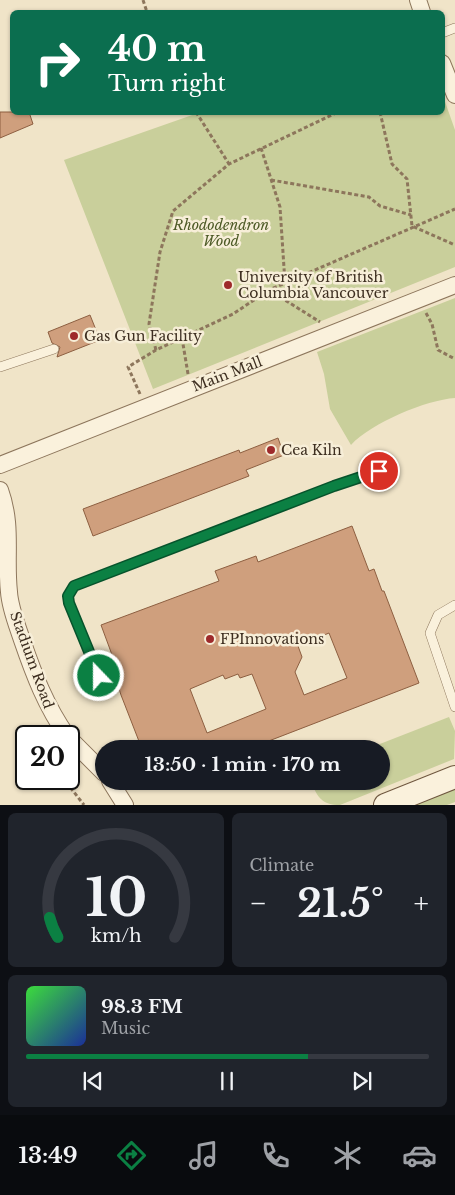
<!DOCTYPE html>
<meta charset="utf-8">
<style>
:root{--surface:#171b24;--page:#20242c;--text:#f1f3f6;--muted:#9ea1a6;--line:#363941;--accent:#0b8043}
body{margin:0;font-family:"Libre Baskerville",serif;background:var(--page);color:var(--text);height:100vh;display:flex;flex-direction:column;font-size:19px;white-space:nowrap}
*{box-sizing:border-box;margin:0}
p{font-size:16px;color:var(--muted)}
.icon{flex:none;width:28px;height:28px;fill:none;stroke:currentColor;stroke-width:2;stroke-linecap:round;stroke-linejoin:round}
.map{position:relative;height:805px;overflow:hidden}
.panel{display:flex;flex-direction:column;gap:8px;padding:8px;background:#0d0f14;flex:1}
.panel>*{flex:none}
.hud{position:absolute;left:10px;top:10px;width:435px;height:105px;border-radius:8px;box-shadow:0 1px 4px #0004;background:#0b6e4f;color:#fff;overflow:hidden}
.speed{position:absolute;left:15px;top:725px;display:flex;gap:10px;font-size:25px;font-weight:700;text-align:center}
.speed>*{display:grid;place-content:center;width:65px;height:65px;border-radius:50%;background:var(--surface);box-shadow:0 1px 4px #0004;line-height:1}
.speed .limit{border:2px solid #111;border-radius:8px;background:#fff;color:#111}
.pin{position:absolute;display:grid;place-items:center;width:42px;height:42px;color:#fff;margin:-21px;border:2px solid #fff;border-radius:50%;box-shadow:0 1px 5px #0007}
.me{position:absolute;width:55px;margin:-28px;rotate:338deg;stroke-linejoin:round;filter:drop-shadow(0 0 4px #0008)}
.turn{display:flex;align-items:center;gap:18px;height:105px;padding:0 15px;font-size:22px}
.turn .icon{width:65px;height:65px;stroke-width:2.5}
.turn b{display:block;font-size:35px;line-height:42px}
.big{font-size:38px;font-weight:700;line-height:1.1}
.panel .tile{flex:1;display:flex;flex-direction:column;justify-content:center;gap:8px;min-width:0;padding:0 18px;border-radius:8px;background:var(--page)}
.panel .dial{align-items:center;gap:0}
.dial svg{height:130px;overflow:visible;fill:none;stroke:var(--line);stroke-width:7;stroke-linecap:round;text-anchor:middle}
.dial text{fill:var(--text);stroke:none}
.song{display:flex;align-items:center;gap:15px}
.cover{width:60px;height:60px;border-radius:8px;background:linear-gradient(135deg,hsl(120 70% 55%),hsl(230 70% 35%))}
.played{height:5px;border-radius:2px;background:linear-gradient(90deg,var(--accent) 70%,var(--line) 70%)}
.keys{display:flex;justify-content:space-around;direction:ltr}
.heat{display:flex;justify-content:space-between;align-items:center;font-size:28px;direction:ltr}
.panel .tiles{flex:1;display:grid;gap:8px;grid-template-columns:1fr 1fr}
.tile:last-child{grid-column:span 2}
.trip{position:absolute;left:95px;top:740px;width:295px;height:50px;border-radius:25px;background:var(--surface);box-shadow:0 1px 4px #0004;font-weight:700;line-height:50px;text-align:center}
.tab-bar{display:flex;height:80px;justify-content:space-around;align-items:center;background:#090b0e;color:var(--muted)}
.tab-bar .icon{width:35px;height:35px}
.tab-bar .on{color:var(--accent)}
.tab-bar b{font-size:22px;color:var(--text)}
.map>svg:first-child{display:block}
.green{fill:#c9cf9b}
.building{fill:#cf9f7d;stroke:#8d5f41;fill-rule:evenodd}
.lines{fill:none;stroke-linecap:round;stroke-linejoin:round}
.lane-casing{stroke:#8d765c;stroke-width:10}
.street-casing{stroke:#8d765c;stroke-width:18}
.secondary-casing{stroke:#6f573f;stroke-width:24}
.path{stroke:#8d765c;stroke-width:3;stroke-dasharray:4 2.5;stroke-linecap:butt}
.lane{stroke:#faf1dc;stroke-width:9}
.street{stroke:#faf1dc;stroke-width:16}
.secondary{stroke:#faf1dc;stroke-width:22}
.route-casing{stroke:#07532c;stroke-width:12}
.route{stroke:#0b8043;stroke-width:9}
.poi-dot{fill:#9e2a2b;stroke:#f7eed8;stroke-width:2}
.labels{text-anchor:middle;stroke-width:5;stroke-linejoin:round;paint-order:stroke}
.park-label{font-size:14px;font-style:italic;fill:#4d5a26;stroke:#f7eed8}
.poi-label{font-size:14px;fill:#3d2e20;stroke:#f7eed8;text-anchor:start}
.street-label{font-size:14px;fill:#3d2e20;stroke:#f7eed8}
</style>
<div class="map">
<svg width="455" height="805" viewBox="0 0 455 805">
<rect width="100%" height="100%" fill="#f0e4c8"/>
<g class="green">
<path d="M443,96L455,130V267L153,389L64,160L198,113L442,112Z"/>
<path d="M455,298V398C426,400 371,423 351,445L330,409L324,374L317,352Z"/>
<path d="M449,717L455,731L454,759L340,805C322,805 317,797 311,781H381V749H367Z"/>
<path d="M455,787V802L447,805H409Z"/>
</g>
<g class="building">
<path d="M0,112H29L33,124L0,138Z"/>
<path d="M90,315L100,340L57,357L60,347L52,343L48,332Z"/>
<path d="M278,438L284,455L246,470L249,476L93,536L83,509L239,450L240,453Z"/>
<path d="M352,526L369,571L374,569L382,591H384L419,683L248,749H142L121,695L114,673L118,671L101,625L219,581L215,571L256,556L258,562ZM329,633L347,678L304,695L295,672L302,657L298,646ZM238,674L240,678L252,674L266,709L207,733L190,689L223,675L225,679Z"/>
</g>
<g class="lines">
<defs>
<g id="lane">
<path d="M442,33L455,28"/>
<path d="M0,367L54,349"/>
<path d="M455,605L438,615L430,633L455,707"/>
<path d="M99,676L69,603L68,596L74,586L334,486L379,471"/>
</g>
<g id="street">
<path d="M418,0L422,12"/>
<path d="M442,63L455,95"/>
<path d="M0,465L455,285"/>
<path d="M0,490C13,526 5,556 9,592C10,608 17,625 22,640C34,675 46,706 67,736"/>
<path d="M69,738L104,773"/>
<path d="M110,781L125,805"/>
</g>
<path id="secondary" d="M385,805L455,777"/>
</defs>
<use href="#lane" class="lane-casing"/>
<use href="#street" class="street-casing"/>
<use href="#secondary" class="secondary-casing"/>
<g class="path">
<path d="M143,0L147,12"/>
<path d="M196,112L229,164"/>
<path d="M380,112L392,164L407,179L412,226L455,245"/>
<path d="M261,148L280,207L285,283"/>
<path d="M271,180L369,197L380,206L411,215"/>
<path d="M269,290L320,322"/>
<path d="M426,313L432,324L438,350L455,359"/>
<path d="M182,338L188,374"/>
<path d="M156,350L149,324L160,252L173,211L229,164L338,112"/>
<path d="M140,394L128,367L156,350L233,314L269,290L455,209"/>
<path d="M53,779L70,787L84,805"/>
</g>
<use href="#lane" class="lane"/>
<use href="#street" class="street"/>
<use href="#secondary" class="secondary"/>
</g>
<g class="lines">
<defs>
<path id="route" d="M99,676L69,603L68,596L74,586L334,486L379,471"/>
</defs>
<use href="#route" class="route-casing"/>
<use href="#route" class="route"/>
</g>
<g class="poi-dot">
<circle cx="228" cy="285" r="5"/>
<circle cx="74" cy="336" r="5"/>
<circle cx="271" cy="450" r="5"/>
<circle cx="210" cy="639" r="5"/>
</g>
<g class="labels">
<g class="park-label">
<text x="221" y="230">Rhododendron<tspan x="221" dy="16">Wood</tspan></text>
</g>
<g class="poi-label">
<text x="238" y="282">University of British<tspan x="238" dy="16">Columbia Vancouver</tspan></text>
<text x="84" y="341">Gas Gun Facility</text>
<text x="281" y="455">Cea Kiln</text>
<text x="220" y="644">FPInnovations</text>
</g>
<g class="street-label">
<text transform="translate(227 374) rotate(-21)" y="5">Main Mall</text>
<text transform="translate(32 660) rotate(70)" y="5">Stadium Road</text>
</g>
</g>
</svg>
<div class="speed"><div class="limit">20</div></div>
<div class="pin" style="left:379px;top:471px;background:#d93025"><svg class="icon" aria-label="arrive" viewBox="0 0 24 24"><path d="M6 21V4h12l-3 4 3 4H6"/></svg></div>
<svg class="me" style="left:99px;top:676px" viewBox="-20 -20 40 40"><circle r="17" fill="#0b8043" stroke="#fff" stroke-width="3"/><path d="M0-11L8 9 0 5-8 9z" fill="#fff"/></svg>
<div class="trip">13:50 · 1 min · 170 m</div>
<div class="hud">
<div class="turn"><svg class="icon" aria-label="right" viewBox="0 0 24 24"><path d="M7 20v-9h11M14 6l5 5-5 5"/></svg><div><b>40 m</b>Turn right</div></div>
</div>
</div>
<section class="panel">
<div class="tiles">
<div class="tile dial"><svg viewBox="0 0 100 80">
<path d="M14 69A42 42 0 1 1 86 69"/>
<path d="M14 69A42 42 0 0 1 9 57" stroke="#0b8043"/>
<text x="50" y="56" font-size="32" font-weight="700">10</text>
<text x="50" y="72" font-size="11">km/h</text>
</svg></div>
<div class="tile"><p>Climate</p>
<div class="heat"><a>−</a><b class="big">21.5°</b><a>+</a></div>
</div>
<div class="tile">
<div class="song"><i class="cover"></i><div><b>98.3 FM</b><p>Music</p></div></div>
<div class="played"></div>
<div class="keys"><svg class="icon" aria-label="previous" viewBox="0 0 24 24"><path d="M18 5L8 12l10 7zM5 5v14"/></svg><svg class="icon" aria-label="pause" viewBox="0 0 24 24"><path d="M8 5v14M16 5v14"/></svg><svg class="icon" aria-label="next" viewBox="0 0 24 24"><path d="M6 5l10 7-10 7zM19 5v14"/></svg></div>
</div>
</div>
</section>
<nav class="tab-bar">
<b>13:49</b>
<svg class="icon on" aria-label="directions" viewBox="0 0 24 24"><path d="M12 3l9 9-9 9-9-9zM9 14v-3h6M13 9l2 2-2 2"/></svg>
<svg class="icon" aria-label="music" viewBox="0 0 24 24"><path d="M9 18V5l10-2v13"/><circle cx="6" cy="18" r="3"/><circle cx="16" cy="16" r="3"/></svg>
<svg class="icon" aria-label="phone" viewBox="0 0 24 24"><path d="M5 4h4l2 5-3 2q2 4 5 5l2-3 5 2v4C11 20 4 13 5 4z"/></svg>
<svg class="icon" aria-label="climate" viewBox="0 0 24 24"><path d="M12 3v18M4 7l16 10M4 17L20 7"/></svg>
<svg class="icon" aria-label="car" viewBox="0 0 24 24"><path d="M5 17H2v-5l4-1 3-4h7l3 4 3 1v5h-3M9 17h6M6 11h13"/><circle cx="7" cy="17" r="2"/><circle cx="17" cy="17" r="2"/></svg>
</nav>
